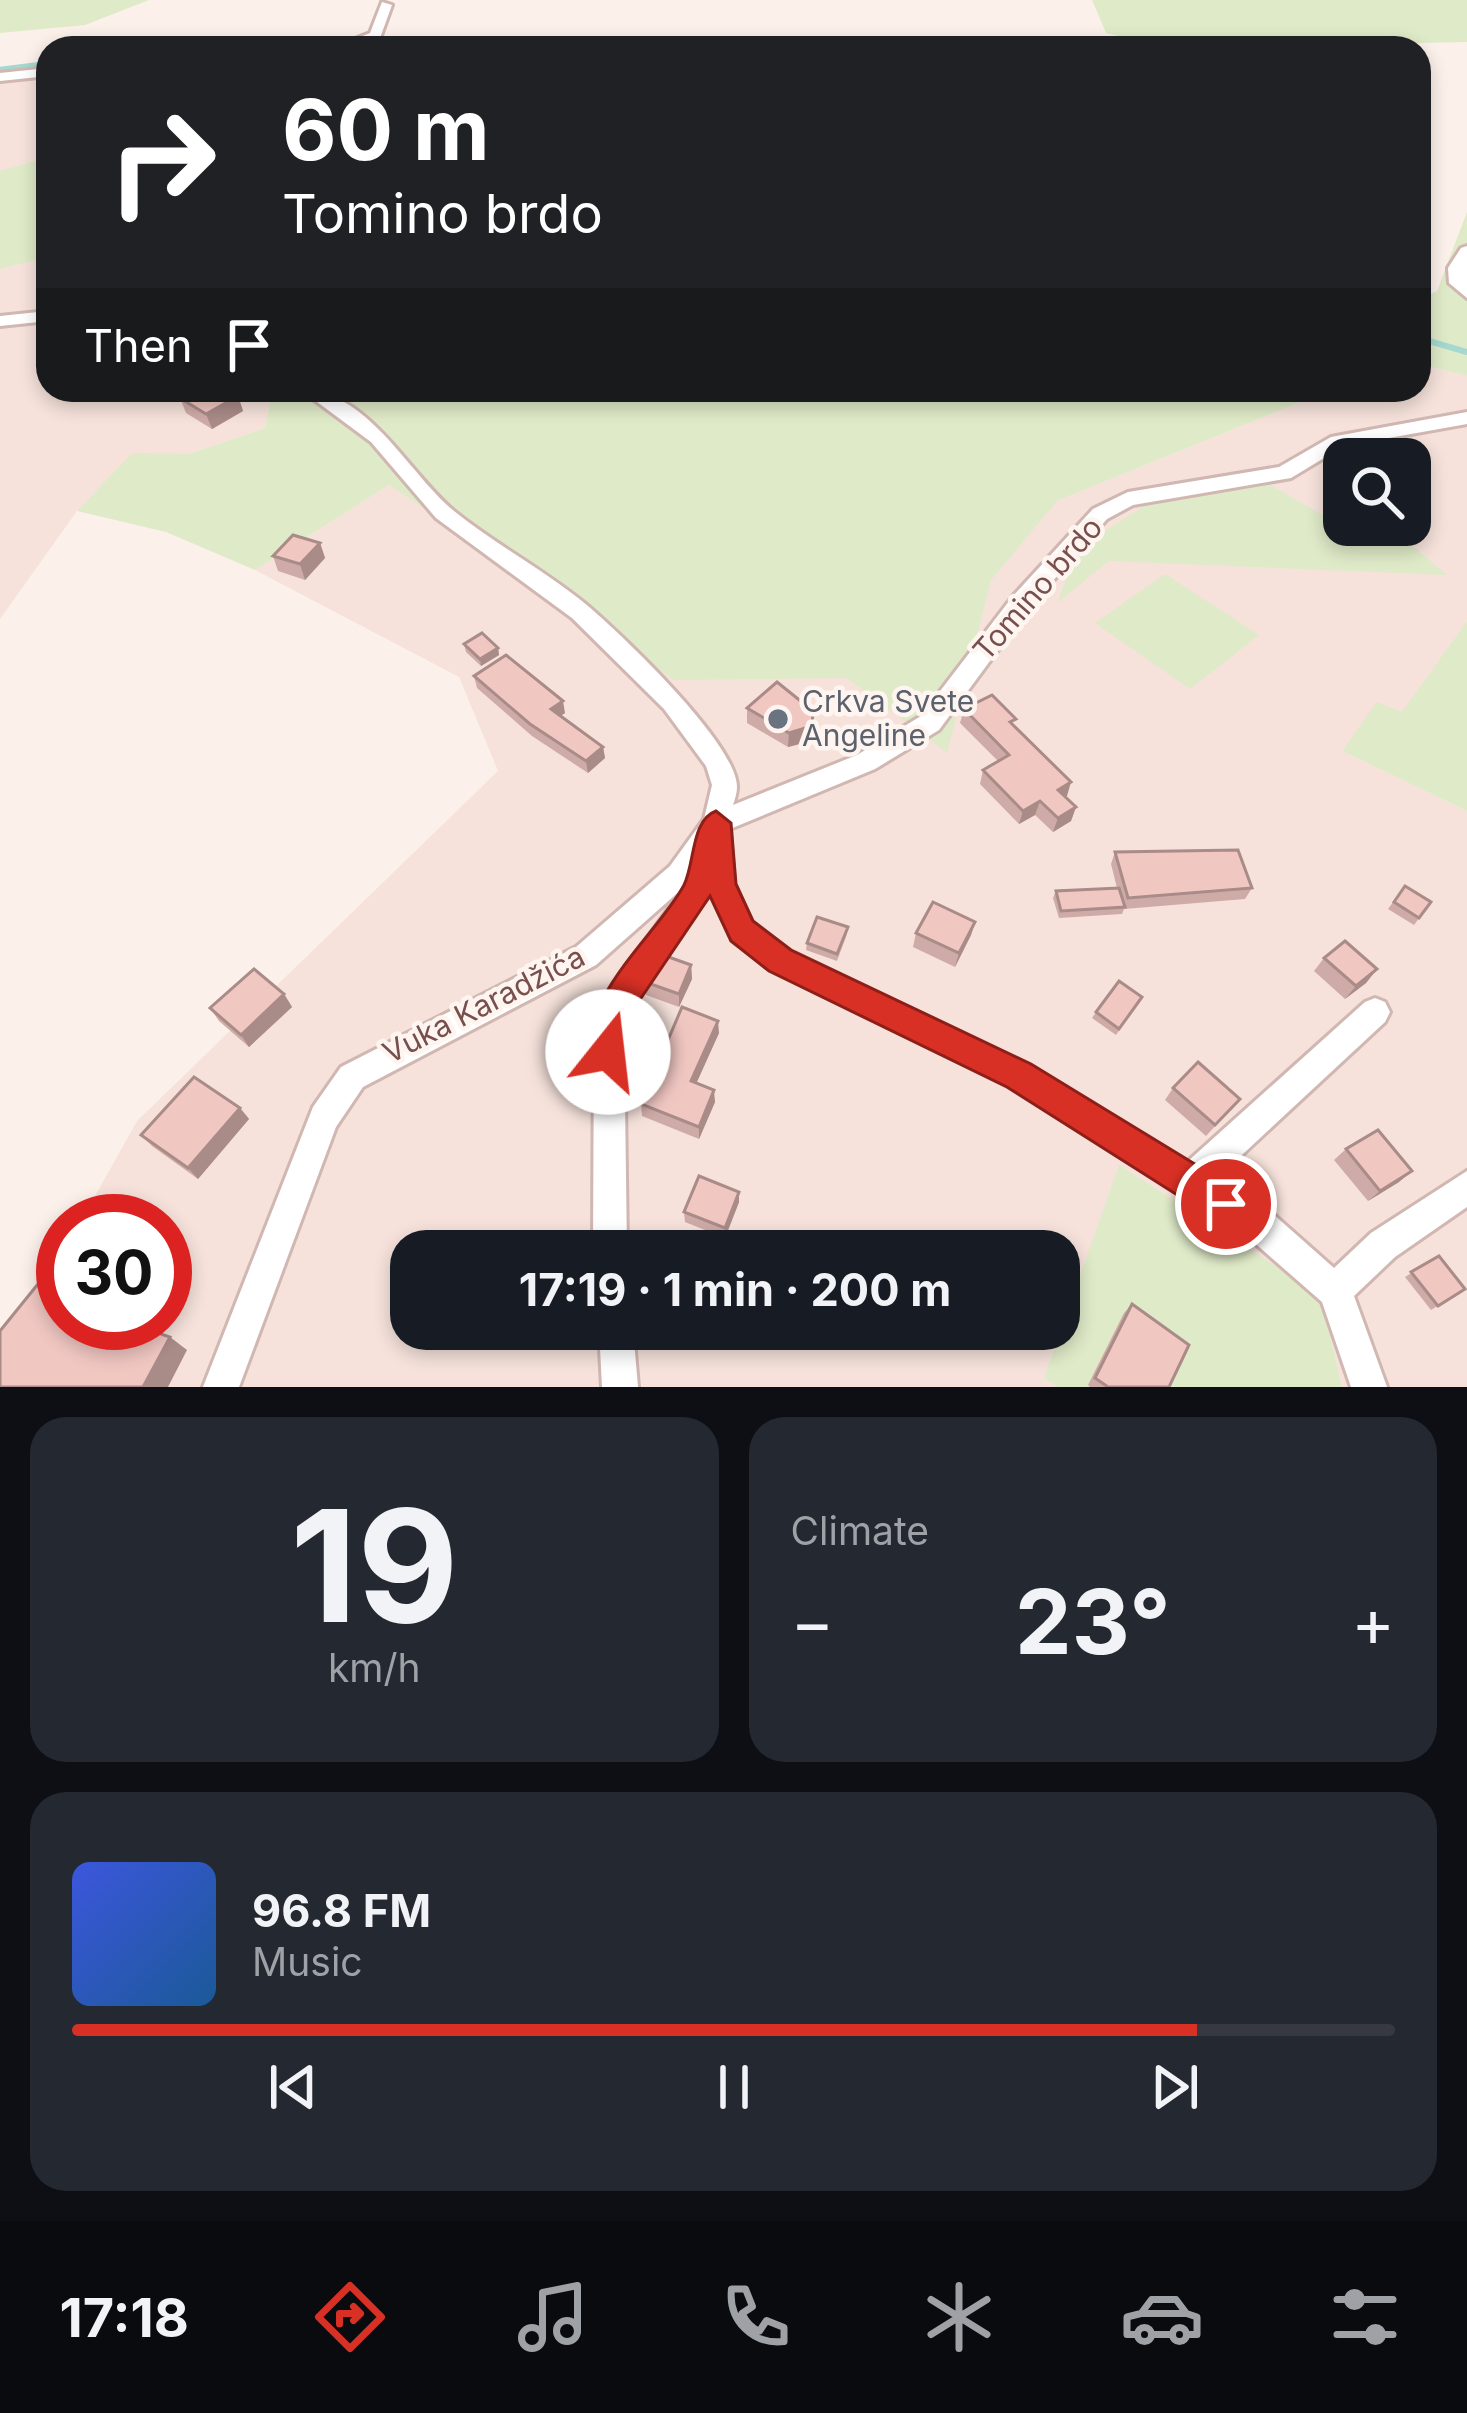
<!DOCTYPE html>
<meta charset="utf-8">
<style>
:root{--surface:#171b24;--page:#242831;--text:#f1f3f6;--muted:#9ea1a6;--line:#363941;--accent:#d93025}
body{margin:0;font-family:Inter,sans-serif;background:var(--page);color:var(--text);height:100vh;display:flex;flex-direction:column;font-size:45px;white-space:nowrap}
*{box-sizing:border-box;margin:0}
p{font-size:39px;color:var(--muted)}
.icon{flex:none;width:66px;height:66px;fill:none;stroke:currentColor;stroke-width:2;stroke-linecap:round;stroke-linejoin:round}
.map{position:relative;height:1387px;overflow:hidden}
.panel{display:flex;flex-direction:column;gap:30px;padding:30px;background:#0d0f14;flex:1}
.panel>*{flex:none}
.banner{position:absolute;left:36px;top:36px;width:1395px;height:366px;border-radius:36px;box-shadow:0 6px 18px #0003;background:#202124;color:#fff;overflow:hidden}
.buttons{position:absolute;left:1323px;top:438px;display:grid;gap:24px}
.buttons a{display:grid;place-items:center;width:108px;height:108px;border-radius:24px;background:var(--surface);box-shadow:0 6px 18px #0003;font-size:60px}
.speed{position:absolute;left:36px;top:1194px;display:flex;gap:24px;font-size:60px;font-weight:700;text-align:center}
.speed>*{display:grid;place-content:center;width:156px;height:156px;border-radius:50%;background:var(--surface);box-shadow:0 6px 18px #0003;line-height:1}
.speed .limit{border:18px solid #d22;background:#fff;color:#111}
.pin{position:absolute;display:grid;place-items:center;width:102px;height:102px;color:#fff;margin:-51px;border:6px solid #fff;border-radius:50%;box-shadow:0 3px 12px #0007}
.me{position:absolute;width:132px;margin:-66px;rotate:16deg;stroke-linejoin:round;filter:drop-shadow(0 0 9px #0008)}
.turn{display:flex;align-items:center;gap:42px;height:252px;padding:0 48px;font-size:54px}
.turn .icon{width:156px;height:156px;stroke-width:2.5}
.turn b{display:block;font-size:84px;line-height:102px}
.then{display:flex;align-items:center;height:114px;padding:0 48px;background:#0003;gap:24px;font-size:45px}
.big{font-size:90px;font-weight:700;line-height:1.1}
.panel .card{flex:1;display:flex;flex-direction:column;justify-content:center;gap:18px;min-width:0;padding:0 42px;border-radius:36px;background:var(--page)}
.panel .dial{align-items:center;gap:0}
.dial b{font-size:156px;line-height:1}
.song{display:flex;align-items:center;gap:36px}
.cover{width:144px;height:144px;border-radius:18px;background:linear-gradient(135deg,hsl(230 70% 55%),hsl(210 70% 35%))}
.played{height:12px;border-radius:6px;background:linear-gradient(90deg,var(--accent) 85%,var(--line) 85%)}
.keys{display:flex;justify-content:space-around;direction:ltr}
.heat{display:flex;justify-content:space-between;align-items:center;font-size:66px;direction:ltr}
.panel .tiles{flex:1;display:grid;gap:30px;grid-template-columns:1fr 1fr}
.card:last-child{grid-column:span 2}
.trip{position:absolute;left:390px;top:1230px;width:690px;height:120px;border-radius:36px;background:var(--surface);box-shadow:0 6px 18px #0003;font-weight:700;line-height:120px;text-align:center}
.tabs{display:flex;height:192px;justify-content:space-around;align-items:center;background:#090b0e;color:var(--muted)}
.tabs .icon{width:84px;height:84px}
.tabs .current{color:var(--accent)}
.tabs b{font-size:54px;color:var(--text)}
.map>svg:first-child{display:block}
.residential{fill:#f6e2db;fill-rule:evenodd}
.green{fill:#dfeac8}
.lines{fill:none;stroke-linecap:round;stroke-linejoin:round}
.stream-far1{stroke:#a4d8d1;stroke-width:4.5}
.stream{stroke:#a4d8d1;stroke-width:6}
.street-casing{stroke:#d1b7b1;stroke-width:6}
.street{fill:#fff;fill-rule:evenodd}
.wall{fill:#cfaba7}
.shaded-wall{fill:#a98b88}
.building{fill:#f1c7c2;stroke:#a98b88;stroke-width:3}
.route{fill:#d93025;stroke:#8d1f18;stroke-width:3}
.worship-dot{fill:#6b7280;stroke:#fff5f0;stroke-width:4.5}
.labels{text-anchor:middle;stroke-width:9;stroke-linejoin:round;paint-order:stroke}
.street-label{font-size:30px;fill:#77504d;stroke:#fff5f0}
.worship-label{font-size:30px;fill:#5b616d;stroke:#fff5f0;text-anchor:start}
</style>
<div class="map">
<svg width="1467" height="1387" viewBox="0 0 1467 1387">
<rect width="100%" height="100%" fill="#fcf0ea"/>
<g class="residential">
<path d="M48,77V390H272L265,428L189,454H132L77,511L0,619V79Z"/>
<path d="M1419,364L1467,376V621L1402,713L1342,751L1467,811V1387H1342L1321,1295L1044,1378L1057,1387H0V1364L63,1252V1323H165V1221H81L137,1121L498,771L459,677L255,570L389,485L675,680L1057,501L1330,390H1419ZM1344,459H1410V525H1344ZM411,1251H1059V1329H411Z"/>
</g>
<g class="green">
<path d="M0,0H149L85,25L0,33Z"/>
<path d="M1092,0H1467V42L1165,48L1106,33Z"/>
<path d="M48,157V257L0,269V171Z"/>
<path d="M1467,212V376L1419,364V299L1437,291Z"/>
<path d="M272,390H1330L1057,501L991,580L947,753L847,678L674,680L389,485L255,570L166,532L77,511L132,453L189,454L265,428Z"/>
<path d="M1265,482L1344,527L1389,526L1447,575L1109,561L1057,603L1079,547L1157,498Z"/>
<path d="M1165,574L1259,635L1190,689L1095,623Z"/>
<path d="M1467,621V811L1342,751L1377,702L1402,712Z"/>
<path d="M1119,1165L1321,1295L1342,1387H1057L1044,1378Z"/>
</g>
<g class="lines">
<path class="stream-far1" d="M0,69L48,63"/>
<path class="stream" d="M1419,338L1467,352"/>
<defs>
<g id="street">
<path d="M382,2L392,5L380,38L351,48H333L370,33Z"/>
<path d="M48,68V76L0,81V73Z"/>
<path d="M1467,246V298L1449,283L1448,268L1461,248Z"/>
<path d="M48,311V321L0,326V316Z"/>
<path d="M301,390C368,390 408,473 454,511C496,545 546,571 588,606C622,635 737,744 737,787C737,793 735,799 733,805L857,755L921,716L1013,596L1093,509L1128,492L1279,467L1331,437L1467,412V424L1344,446L1291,478L1133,505L1107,519L1029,608L939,730L875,769L730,829L734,884L752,922L790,951L1030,1066L1187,1162L1365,1002L1375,998L1385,1002L1390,1012L1385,1022L1216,1179L1273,1214L1334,1268L1371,1233L1467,1171V1207L1395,1257L1354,1296L1387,1387H1351L1322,1302L1249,1238L1008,1086L770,969L732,940L710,892L631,1009L624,1027L627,1251H593L594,1027L610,991L683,888L596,965L363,1087L336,1127L239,1387H203L313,1107L341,1067L576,947L670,866L704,819L712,785L706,766L664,709L572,618L436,518L371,442Z"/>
<path d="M599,1329H633L638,1387H602Z"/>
</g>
</defs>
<use href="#street" class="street-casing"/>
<use href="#street" class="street"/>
</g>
<g class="wall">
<path d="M238,396L243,411L212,429L186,413L180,398Z"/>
<path d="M320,543L325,558L305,580L278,571L273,556Z"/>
<path d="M464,644L498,648L499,655L481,666L466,652Z"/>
<path d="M474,676L565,713L560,716L603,747L605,758L588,773L532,736L477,688Z"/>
<path d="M747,708L811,741L788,747L747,723Z"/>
<path d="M964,709L1014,727L1067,796H1065L1076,807L1071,821L1053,832L1035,815L1019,824L980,784L983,770L998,761L960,723Z"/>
<path d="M1115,852L1252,888L1245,899L1124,909L1122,914L1059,918L1053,898L1056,891L1117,888L1111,864Z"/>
<path d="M1405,886L1431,902L1414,925L1388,909Z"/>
<path d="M975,922L971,935L955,967L913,947L916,933Z"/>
<path d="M847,934L837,961L806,950L807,943Z"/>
<path d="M1324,958L1377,969L1366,983L1345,999L1314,971Z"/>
<path d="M691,965L692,979L679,1007L646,995L645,982Z"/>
<path d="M284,994L292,1007L249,1047L219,1021L210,1008Z"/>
<path d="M1138,1003L1116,1035L1092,1018L1096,1012Z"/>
<path d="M719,1033L696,1083L715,1102L699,1139L642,1116L641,1104Z"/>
<path d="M1173,1088L1240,1099L1206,1136L1165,1100Z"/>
<path d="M240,1108L249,1119L198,1179L152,1146L141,1135Z"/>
<path d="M1346,1149L1399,1182L1368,1201L1334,1160Z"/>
<path d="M739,1192V1202L725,1238L685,1222L684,1212Z"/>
<path d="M1439,1256L1465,1289L1431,1310L1405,1277Z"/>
<path d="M1132,1304L1169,1387H1090L1088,1385L1124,1313Z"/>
</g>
<g class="shaded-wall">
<path d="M238,396L243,411L212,429L206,414Z"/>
<path d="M320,543L325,558L305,580L300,564Z"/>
<path d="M498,648L499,655L481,666L480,659Z"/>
<path d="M563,701L565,713L553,721L551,709Z"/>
<path d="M812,726L811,741L788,747L789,733Z"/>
<path d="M603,747L605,758L588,773L586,761Z"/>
<path d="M1071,782L1067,796L1053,803L1058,790Z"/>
<path d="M1040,801L1035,815L1019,824L1023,811Z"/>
<path d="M1076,807L1071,821L1053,832L1058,818Z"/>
<path d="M975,922L971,935L955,967L959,953Z"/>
<path d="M691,965L692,979L679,1007V994Z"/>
<path d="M1377,969L1366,983L1345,999L1356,986Z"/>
<path d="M284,994L292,1007L249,1047L241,1035Z"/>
<path d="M718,1021L719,1033L692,1093L691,1081Z"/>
<path d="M714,1090L715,1102L699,1139V1127Z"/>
<path d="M240,1108L249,1119L198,1179L188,1168Z"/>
<path d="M1412,1171L1399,1182L1368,1201L1380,1191Z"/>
<path d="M739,1192V1202L725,1238V1228Z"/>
<path d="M170,1337L187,1350L168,1387H143Z"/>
</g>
<g class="building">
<path d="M195,390H227L238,396L206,414L180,398Z"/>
<path d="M293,535L320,543L300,564L273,556Z"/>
<path d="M482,633L498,648L480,659L464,644Z"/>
<path d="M506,655L563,701L551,709L603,747L586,761L530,724L474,676Z"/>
<path d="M777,682L813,711L812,726L789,733L747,708Z"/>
<path d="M992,695L1016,719L1010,722L1071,782L1058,790L1076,807L1058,818L1040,801L1023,811L983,770L1009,755L964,709Z"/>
<path d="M1238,850L1252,888L1128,898L1115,852Z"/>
<path d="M1405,886L1431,902L1419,918L1394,902Z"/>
<path d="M1119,888L1125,907L1061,911L1056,891Z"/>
<path d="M933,902L975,922L959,953L916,933Z"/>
<path d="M817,917L848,927L837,954L807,943Z"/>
<path d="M1345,941L1377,969L1356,986L1324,958Z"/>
<path d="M663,955L691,965L679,994L645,982Z"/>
<path d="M254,969L284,994L241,1035L210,1008Z"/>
<path d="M1119,981L1142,997L1119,1029L1096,1012Z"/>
<path d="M682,1007L718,1021L691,1081L714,1090L699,1127L641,1104Z"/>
<path d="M1198,1062L1240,1099L1215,1125L1173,1088Z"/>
<path d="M194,1077L240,1108L188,1168L141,1135Z"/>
<path d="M1378,1130L1412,1171L1380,1191L1346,1149Z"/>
<path d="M699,1176L739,1192L725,1228L684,1212Z"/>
<path d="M1439,1256L1465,1289L1438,1306L1411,1272Z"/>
<path d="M42,1279L63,1292V1323H129L170,1337L143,1387H0V1331Z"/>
<path d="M1132,1304L1189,1345L1169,1387H1108L1095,1378Z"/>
</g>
<path class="route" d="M716,811L731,823L736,884L753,921L791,950L1031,1064L1239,1191L1244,1204L1239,1217L1226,1223L1212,1217L1007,1087L769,971L731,941L710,896L633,1010L620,1063L608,1068L596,1063C570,1004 659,933 684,885C695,863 691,820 716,811Z"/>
<circle class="worship-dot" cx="778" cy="719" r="12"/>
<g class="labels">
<g class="street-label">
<text transform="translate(1038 589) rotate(-49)" y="10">Tomino brdo</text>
<text transform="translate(484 1005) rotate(-27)" y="10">Vuka Karadžića</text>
</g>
<g class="worship-label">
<text x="802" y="712">Crkva Svete<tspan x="802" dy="34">Angeline</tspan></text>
</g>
</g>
</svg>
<div class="buttons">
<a><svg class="icon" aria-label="search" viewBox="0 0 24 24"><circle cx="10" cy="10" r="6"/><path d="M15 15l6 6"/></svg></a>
</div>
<div class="speed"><div class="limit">30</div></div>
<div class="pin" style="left:1226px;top:1204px;background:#d93025"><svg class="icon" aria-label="arrive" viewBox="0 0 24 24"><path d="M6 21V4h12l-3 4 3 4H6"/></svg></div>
<svg class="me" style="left:608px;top:1052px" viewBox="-20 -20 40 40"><circle r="19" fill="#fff"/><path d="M0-13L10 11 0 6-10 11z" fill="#d93025"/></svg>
<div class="trip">17:19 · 1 min · 200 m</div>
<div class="banner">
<div class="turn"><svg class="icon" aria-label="right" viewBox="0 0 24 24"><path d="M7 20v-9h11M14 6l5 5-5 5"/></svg><div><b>60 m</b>Tomino brdo</div></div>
<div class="then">Then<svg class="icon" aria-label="arrive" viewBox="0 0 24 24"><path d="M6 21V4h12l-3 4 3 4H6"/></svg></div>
</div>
</div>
<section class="panel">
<div class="tiles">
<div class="card dial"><b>19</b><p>km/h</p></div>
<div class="card"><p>Climate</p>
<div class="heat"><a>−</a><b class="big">23°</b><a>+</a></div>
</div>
<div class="card">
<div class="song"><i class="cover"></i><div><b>96.8 FM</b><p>Music</p></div></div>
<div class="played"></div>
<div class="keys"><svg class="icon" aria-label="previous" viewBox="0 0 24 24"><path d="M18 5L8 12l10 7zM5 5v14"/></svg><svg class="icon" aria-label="pause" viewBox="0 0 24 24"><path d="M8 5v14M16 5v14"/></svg><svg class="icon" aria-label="next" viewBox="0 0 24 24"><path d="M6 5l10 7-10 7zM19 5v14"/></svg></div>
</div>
</div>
</section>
<nav class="tabs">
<b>17:18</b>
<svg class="icon current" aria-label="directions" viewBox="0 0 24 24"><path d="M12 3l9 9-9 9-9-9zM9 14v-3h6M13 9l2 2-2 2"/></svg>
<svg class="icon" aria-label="music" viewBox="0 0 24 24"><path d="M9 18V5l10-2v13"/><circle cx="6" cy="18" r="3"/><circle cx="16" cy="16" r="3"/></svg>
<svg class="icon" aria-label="phone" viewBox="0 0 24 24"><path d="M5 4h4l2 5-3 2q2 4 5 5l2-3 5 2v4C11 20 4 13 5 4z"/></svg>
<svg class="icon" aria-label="climate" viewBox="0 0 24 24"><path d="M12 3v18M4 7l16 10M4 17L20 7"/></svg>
<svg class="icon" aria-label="car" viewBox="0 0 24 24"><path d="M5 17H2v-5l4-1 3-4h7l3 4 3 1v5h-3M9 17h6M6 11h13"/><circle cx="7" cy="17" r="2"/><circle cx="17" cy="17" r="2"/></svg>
<svg class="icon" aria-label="filters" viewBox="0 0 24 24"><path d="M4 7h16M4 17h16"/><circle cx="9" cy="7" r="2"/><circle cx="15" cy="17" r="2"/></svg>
</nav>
